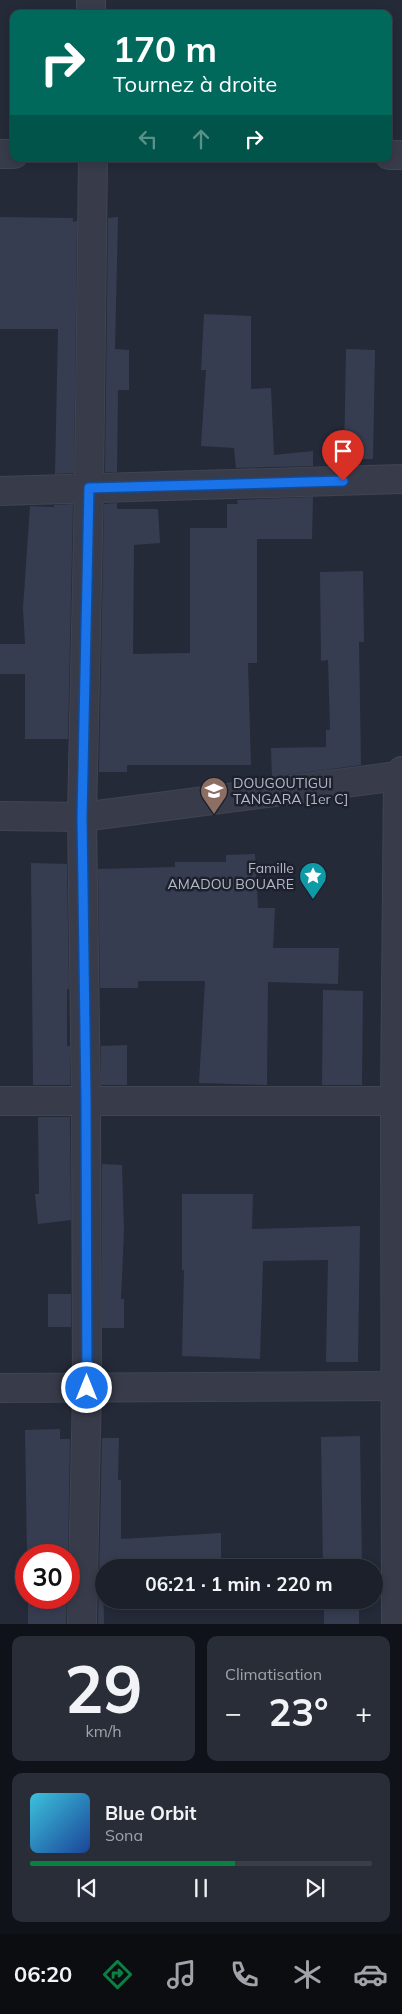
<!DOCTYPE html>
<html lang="fr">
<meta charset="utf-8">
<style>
:root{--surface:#1c202b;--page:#292d37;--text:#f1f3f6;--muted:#a0a3a9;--line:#3a3e47;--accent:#0b8043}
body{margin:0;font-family:Mulish,sans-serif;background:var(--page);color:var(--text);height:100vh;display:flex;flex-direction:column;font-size:19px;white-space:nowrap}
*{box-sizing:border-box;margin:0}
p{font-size:16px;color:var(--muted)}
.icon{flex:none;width:28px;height:28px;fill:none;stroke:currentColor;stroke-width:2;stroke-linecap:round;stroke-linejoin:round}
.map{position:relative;height:1624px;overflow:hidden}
.side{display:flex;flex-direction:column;gap:12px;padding:12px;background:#0f1218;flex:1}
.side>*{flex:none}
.banner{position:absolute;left:10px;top:10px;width:382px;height:152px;border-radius:10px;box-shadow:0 2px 8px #0003,0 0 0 1px var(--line);background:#00695c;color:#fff;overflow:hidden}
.speed{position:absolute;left:15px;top:1544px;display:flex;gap:10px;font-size:25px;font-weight:700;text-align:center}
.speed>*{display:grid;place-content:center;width:65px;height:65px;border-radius:50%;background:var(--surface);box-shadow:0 2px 8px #0003,0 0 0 1px var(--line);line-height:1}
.speed .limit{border:8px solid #d22;background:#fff;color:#111}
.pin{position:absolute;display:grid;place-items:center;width:42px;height:42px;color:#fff;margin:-51px -21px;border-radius:50% 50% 50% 0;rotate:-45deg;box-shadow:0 0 5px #0007}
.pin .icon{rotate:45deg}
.me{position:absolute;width:55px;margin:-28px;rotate:0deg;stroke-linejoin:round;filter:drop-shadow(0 0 4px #0008)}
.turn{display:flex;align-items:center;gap:18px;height:105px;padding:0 20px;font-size:22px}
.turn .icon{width:65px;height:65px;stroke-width:2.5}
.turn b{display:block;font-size:35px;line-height:42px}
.lanes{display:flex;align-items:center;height:48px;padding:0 20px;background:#0003;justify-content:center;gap:25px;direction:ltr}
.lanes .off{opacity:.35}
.big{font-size:38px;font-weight:700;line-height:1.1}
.side .tile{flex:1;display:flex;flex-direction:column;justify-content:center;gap:8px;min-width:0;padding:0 18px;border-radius:10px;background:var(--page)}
.side .dial{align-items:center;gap:0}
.dial b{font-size:65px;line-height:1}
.song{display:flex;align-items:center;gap:15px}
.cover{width:60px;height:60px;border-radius:8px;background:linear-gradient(135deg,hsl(190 70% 55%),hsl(220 70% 35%))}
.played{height:5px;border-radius:2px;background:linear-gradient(90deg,var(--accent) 60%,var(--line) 60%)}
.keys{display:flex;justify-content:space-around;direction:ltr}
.heat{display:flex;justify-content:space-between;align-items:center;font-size:28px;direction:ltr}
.side .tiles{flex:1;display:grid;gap:12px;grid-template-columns:1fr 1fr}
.tile:last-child{grid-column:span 2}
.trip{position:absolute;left:95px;top:1559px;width:288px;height:50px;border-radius:25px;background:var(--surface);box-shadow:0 2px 8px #0003,0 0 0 1px var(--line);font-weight:700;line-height:50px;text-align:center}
.dock{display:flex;height:80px;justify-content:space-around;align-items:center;background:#0b0d11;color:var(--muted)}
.dock .icon{width:35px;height:35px}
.dock .selected{color:var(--accent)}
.dock b{font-size:22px;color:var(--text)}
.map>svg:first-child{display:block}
.building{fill:#373d50}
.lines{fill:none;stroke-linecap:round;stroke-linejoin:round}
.minor-casing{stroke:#414552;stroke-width:30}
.minor{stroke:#383c4a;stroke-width:28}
.route-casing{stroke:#114b97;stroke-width:12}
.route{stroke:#1a73e8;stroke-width:9}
.labels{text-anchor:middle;stroke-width:5;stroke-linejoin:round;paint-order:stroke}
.poi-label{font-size:14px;fill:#b4b7c5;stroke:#1d212e;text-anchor:start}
</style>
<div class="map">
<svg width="402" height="1624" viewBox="0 0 402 1624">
<rect width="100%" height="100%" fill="#252a39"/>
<g class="building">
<path d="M0,217L73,218V222L77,221L74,473L55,474L58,329H0Z"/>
<path d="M118,217L115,349L129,350V390H118L117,472H105L108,218Z"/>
<path d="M204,314L251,316V389L271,388L274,455L313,451V466L236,468L234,448L201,446L206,370H201Z"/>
<path d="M346,349L375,350L373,459H344Z"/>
<path d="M313,497L312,539H257V663H248L251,765H127V772H99L104,504L117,503V509H158L160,543L134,545L133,654L190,653V528H227V504H238L237,500Z"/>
<path d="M73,504L68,739H25V674H0V644H25L23,608L30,506L54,507V505Z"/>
<path d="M363,571L364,642H359L361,765L272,777L271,748L326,747V730H330L328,660L321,661L320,572Z"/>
<path d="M255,854L258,908H275L273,948H339L338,984L268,982L267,1085L199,1083L205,981H138V988H100L98,869L175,867V862H226V855Z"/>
<path d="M31,863L67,864L69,989H67V1046H70V1085H33Z"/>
<path d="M323,990L363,991L362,1085H322Z"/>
<path d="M127,1045V1085H101V1046Z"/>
<path d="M38,1117H70L71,1220L38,1224L35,1194H39Z"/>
<path d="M102,1164L122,1165L124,1231L121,1299H124V1328H102Z"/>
<path d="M182,1194H253L252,1229L360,1226L358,1362H326L328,1260L263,1261L260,1359L182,1356L184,1270H182Z"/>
<rect x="48" y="1294" width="23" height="33"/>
<path d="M60,1429V1439H70L68,1555H27L25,1430Z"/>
<path d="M360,1436L362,1568H323L321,1437Z"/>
<path d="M102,1438H119L118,1480H121V1539L221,1533V1568H103L104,1624H98Z"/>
<path d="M28,1598H67L66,1624H28Z"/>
<rect x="324" y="1600" width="35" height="24"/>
</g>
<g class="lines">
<defs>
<g id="minor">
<path d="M91,0V14"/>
<path d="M0,154H14"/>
<path d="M389,155H402"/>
<path d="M0,491L402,479"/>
<path d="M0,816L82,817L398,776"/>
<path d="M0,1101H402"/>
<path d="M0,1388L402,1386"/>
<path d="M82,1624L87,1388L86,1101L82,817L89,488L93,159"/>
<path d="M396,1624L395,1101L398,776L402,771"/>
</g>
</defs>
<use href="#minor" class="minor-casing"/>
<use href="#minor" class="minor"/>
</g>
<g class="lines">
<defs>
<path id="route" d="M87,1388L86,1101L82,817L89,488L343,481"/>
</defs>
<use href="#route" class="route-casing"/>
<use href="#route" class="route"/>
</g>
<defs>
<symbol id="school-pin" viewBox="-11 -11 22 30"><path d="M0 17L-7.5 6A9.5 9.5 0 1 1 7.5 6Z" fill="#8d6e63" stroke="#1d212e"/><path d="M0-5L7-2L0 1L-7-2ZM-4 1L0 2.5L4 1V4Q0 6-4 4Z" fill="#fff"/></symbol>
<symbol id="sight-pin" viewBox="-11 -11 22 30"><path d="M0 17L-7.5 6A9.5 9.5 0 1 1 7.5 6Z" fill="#0f9aa8" stroke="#1d212e"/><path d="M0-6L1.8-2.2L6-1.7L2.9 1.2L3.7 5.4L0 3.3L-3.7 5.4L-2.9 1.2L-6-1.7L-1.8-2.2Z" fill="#fff"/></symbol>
</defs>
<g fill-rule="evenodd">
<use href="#school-pin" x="198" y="775" width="32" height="43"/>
<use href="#sight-pin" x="297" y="860" width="32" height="43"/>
</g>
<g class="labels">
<g class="poi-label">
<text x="233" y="788">DOUGOUTIGUI<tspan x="233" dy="16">TANGARA [1er C]</tspan></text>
<text x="294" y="873" text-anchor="end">Famille<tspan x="294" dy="16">AMADOU BOUARE</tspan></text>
</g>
</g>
</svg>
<div class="speed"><div class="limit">30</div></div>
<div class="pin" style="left:343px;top:481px;background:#d93025"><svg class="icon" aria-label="arrive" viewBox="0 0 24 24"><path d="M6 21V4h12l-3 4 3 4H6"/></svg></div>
<svg class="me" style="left:87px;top:1388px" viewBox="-20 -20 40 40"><circle r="17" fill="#1a73e8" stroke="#fff" stroke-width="3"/><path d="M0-11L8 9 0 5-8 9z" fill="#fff"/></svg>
<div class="trip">06:21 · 1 min · 220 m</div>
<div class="banner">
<div class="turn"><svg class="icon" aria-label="right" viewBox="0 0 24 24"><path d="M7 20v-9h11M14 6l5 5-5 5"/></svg><div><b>170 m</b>Tournez à droite</div></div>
<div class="lanes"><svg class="icon off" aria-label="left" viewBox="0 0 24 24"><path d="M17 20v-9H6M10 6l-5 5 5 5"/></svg><svg class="icon off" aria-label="ahead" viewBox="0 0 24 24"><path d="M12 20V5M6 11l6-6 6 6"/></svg><svg class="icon" aria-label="right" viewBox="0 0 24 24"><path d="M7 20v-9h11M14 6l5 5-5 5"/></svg></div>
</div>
</div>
<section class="side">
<div class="tiles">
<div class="tile dial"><b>29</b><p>km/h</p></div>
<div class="tile"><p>Climatisation</p>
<div class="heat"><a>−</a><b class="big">23°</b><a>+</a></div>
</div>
<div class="tile">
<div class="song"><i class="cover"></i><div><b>Blue Orbit</b><p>Sona</p></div></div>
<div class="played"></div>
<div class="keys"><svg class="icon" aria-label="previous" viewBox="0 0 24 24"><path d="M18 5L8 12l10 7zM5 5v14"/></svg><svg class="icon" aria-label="pause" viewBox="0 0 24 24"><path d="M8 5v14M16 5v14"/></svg><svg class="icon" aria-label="next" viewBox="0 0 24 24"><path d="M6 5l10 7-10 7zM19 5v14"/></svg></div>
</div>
</div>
</section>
<nav class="dock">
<b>06:20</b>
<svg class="icon selected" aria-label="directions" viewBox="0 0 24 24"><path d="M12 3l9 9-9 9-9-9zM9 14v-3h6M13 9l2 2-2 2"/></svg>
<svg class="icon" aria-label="music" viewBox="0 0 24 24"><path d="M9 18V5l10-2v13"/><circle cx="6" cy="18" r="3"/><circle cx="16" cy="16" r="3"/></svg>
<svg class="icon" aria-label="phone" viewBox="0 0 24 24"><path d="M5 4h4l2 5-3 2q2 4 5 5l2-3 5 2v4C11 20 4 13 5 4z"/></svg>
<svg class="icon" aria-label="climate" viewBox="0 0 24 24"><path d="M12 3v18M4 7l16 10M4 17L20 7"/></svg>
<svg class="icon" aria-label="car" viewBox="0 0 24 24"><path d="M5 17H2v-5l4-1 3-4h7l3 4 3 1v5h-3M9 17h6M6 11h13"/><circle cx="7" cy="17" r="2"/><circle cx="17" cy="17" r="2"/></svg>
</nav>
